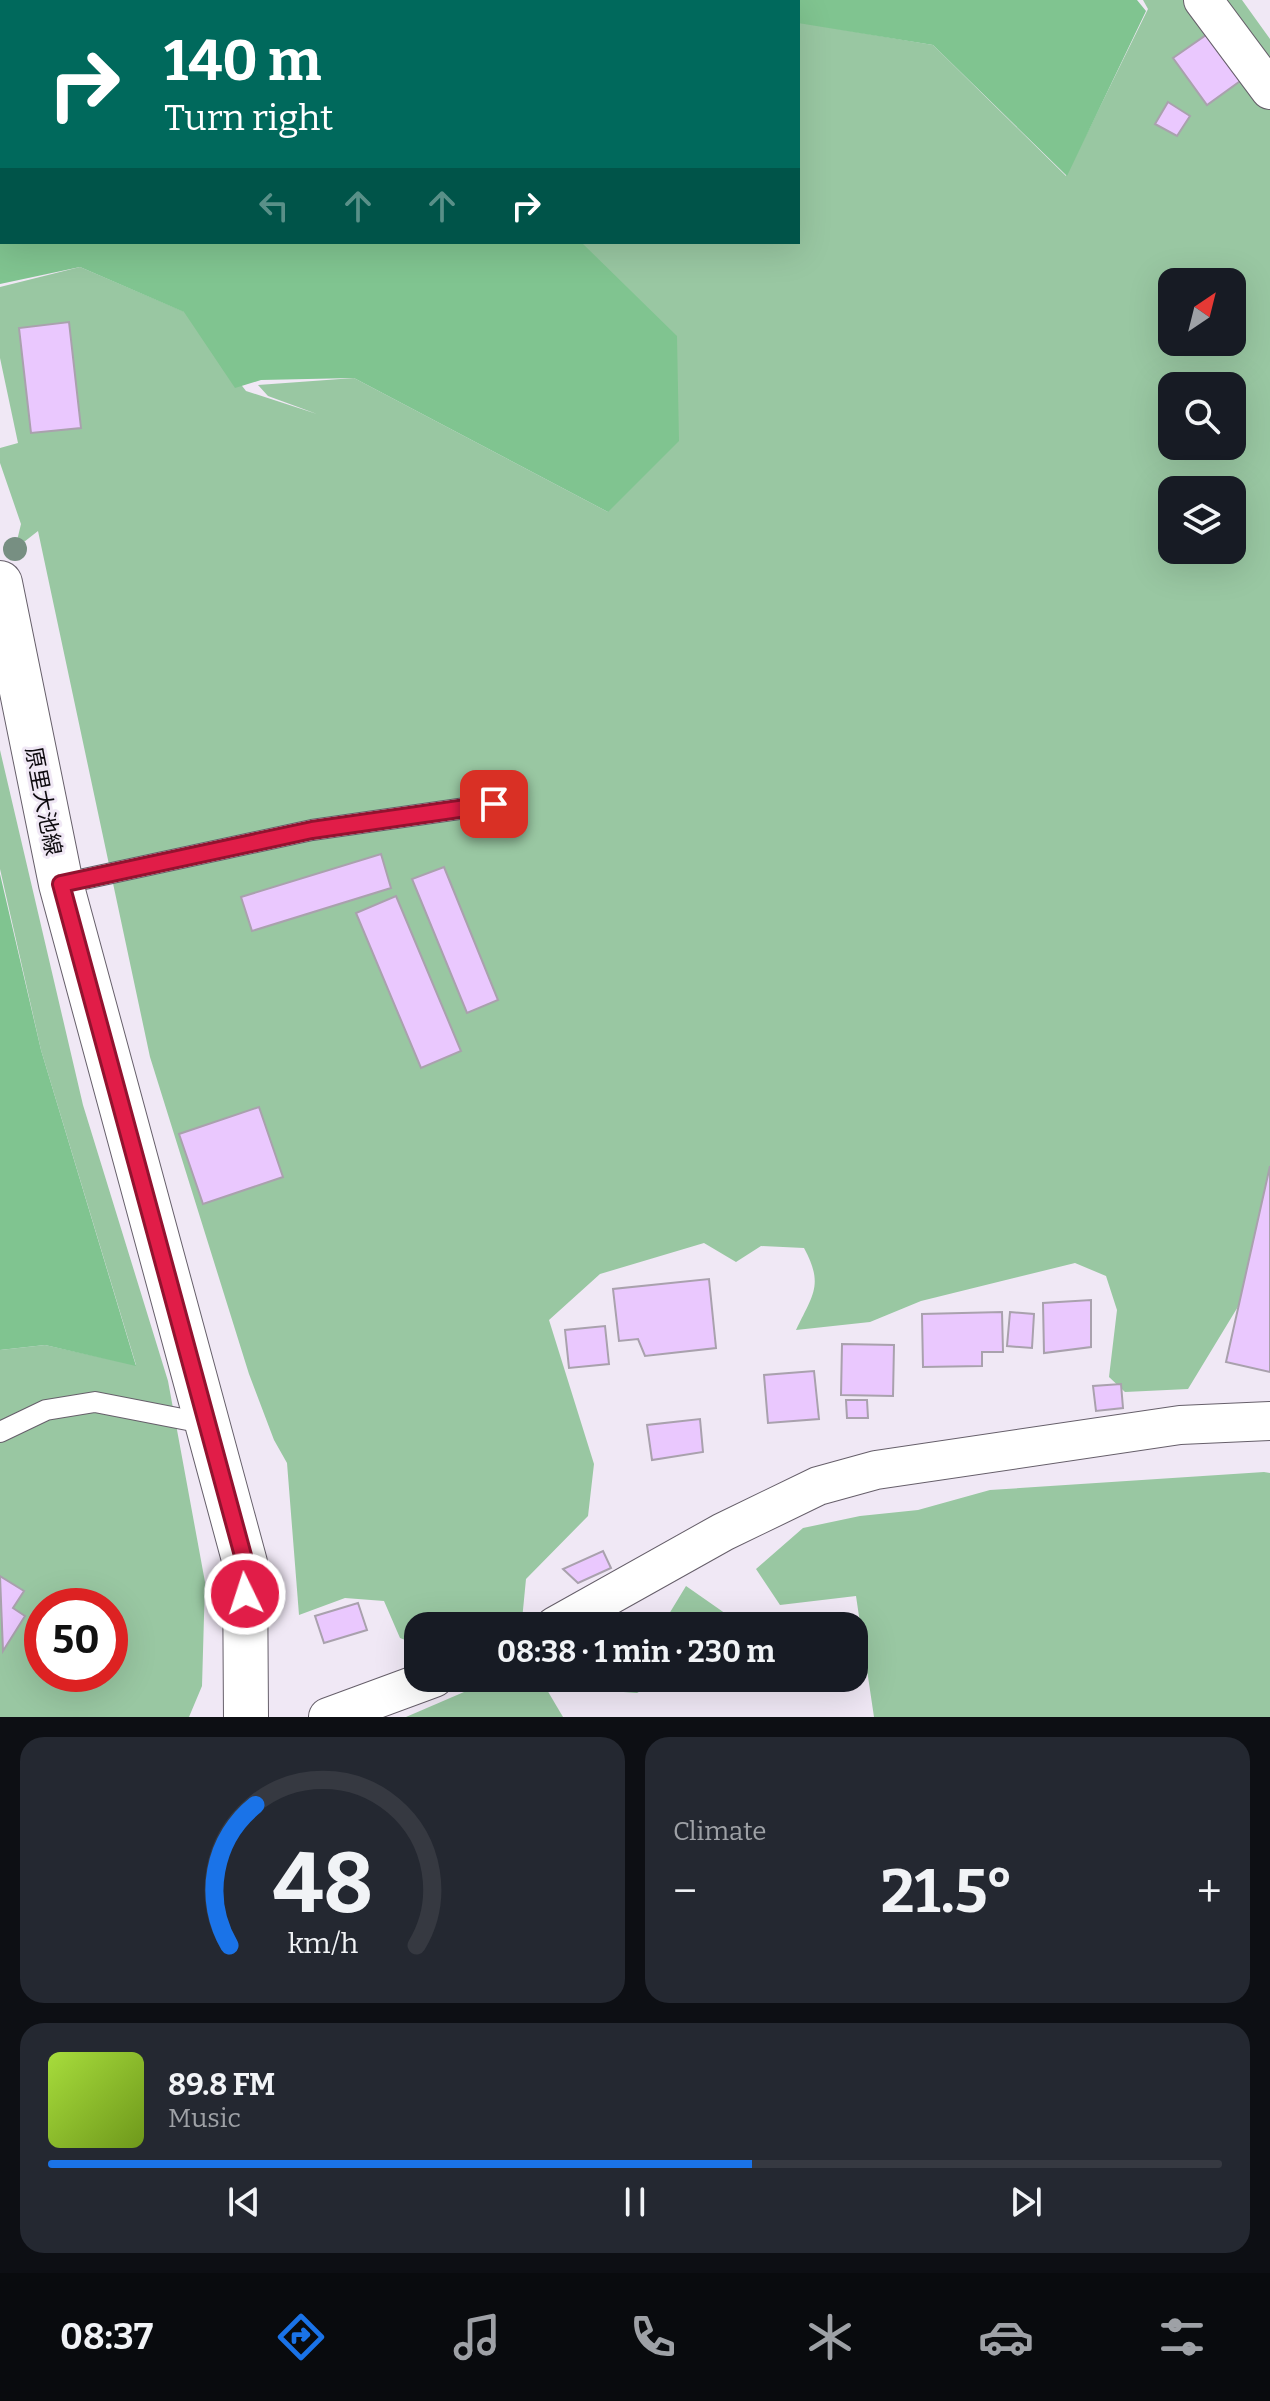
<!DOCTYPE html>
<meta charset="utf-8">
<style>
:root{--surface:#171b24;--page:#242831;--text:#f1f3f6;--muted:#9ea1a6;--line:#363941;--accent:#1a73e8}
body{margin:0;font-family:Bitter,"Noto Sans JP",serif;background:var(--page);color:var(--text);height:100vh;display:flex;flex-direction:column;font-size:30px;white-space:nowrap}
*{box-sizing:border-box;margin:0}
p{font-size:26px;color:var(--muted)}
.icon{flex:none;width:44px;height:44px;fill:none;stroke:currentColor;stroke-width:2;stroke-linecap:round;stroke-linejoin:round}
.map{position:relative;height:1717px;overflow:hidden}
.details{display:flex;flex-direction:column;gap:20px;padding:20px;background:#0d0f14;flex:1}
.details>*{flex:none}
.hud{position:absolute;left:0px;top:0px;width:800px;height:244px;box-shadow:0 8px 32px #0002;background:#00695c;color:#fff;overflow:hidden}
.needle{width:52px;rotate:35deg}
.controls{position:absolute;left:1158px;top:268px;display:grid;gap:16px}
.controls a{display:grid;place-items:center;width:88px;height:88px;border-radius:16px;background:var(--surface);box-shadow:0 8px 32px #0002;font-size:40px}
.speed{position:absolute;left:24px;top:1588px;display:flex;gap:16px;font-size:40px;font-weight:700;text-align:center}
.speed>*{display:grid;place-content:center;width:104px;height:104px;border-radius:50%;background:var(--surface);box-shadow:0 8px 32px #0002;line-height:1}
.speed .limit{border:12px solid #d22;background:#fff;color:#111}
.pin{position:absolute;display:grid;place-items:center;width:68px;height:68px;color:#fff;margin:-34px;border-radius:16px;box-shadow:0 4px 12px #0006}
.me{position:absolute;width:88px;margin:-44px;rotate:356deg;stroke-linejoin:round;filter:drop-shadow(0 0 6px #0008)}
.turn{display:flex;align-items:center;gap:28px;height:168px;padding:0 32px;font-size:36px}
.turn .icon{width:104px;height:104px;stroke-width:2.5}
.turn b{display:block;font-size:56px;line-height:68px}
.lanes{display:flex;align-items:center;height:76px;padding:0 32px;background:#0003;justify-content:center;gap:40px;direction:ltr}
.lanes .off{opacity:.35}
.big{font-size:60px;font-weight:700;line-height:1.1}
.details .card{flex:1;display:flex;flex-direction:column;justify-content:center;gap:12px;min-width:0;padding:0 28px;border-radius:24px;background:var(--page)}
.details .dial{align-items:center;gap:0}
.dial svg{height:208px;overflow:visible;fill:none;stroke:var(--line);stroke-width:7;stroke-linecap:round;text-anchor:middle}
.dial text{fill:var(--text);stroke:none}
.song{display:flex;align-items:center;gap:24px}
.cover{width:96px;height:96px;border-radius:12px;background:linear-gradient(135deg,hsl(80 70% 55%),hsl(80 70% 35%))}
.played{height:8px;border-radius:4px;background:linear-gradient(90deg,var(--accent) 60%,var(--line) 60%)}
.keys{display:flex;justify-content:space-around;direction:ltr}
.heat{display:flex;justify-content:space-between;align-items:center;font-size:44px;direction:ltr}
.details .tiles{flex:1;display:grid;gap:20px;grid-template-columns:1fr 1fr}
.card:last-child{grid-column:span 2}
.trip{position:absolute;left:404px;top:1612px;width:464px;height:80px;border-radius:24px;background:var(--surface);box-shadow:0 8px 32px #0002;font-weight:700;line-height:80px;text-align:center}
.dock{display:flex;height:128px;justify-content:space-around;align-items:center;background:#090b0e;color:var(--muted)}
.dock .icon{width:56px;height:56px}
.dock .active{color:var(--accent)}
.dock b{font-size:36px;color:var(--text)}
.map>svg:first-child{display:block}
.green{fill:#99c7a2;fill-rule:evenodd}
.water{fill:#80c490}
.building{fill:#eac8fe;stroke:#a9a1ad;stroke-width:2}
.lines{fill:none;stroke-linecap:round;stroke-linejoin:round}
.lane-casing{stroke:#665f6a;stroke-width:22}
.street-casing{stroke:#665f6a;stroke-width:40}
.secondary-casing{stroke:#665f6a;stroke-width:46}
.lane{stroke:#fff;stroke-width:20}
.street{stroke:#fff;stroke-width:38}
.secondary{stroke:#fff;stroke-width:44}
.tree{fill:#778f82}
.route-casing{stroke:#92132f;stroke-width:20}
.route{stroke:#e11d48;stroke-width:14}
.labels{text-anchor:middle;stroke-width:6;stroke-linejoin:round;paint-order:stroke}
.street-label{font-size:22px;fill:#0e0b0f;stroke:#f0e8f5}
</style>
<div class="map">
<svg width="1270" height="1717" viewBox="0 0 1270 1717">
<rect width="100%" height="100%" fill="#f0e8f5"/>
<g class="green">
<path d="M1143,0H1242L1270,39V1166L1239,1305L1188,1389L1125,1392L1109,1377L1117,1310L1106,1276L1075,1263L921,1301L870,1322L796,1330C813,1294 824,1285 804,1248L761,1246L736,1262L704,1243L600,1274L549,1320L594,1464L588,1516L526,1579L522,1620L509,1626H418V1645L400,1638L384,1601L345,1598L299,1615L287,1463L274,1440L249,1374L150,1057L38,531L15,549L21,524L0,463V448L18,443L0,358V287L80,267L185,312L246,391L317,414L268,396L258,385L354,378L608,512L579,242H798V22L933,45L1066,176L1148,9ZM1172,282H1232V342H1172ZM1172,386H1232V446H1172ZM1172,490H1232V550H1172Z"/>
<path d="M0,750L83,1105L168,1381L205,1582L202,1686L189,1717H0V1350L45,1345L136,1365L41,1050L0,869ZM42,1606H110V1674H42Z"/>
<path d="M1264,1472L1270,1473V1717H874L856,1596L780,1605L756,1569L803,1528L860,1516L918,1510L990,1490Z"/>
<path d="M686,1586L739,1623L736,1626H649L669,1614Z"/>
<path d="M534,1678H540L563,1717H406L464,1692Z"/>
<path d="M598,1678H664L637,1693L610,1691Z"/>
</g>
<g class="water">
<path d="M0,0H470L2,2V242H581L677,336L679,441L608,512L354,378L261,380L235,388L184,312L80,267L0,284Z"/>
<path d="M699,0H1137L1146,11L1067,176L933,45L798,23V2Z"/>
<path d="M0,874L41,1050L136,1366L45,1345L0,1350Z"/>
</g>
<g class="building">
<path d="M1209,33L1243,79L1207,105L1173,58Z"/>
<path d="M1168,102L1190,116L1177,136L1155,124Z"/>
<path d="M69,322L81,428L31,433L19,328Z"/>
<path d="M381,854L391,888L252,931L241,897Z"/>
<path d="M444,867L498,1000L467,1013L412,879Z"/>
<path d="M396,896L461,1051L421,1068L356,913Z"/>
<path d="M259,1107L283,1177L203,1204L179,1134Z"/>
<path d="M1270,1166V1372L1226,1362Z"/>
<path d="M709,1279L716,1348L645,1356L638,1339L619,1341L613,1289Z"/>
<path d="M1091,1300V1347L1044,1353L1043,1303Z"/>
<path d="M1002,1312L1003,1352H982V1366L923,1367L922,1314Z"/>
<path d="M1010,1312L1034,1314L1032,1348L1007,1346Z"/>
<path d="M605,1326L609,1364L569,1368L565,1330Z"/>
<path d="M842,1344L894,1345L893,1396L841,1395Z"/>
<path d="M814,1371L819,1419L768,1423L764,1375Z"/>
<path d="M1121,1384L1123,1408L1096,1411L1093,1386Z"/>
<path d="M846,1400H867L868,1418H847Z"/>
<path d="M700,1419L703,1452L652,1460L647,1425Z"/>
<path d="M603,1551L611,1568L578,1583L563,1569Z"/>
<path d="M0,1576L24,1591L13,1608L25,1616L3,1651Z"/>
<path d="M358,1603L367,1630L324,1643L315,1616Z"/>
</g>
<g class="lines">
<defs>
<g id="lane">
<path d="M61,884L312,830L494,804"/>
<path d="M0,1432L46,1410L95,1402L208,1424"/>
</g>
<g id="street">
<path d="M1203,0L1270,90"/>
<path d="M555,1626L723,1532L818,1486L876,1470L1180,1425L1270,1421"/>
<path d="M328,1717L434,1678"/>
</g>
<path id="secondary" d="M0,583L61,884L245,1563L246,1717"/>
</defs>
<use href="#lane" class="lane-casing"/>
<use href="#street" class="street-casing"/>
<use href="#secondary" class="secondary-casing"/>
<use href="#lane" class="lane"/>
<use href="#street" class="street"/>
<use href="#secondary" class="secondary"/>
</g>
<circle class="tree" cx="15" cy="549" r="12"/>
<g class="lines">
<defs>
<path id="route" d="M245,1594V1563L61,884L312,830L494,804"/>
</defs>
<use href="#route" class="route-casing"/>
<use href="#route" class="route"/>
</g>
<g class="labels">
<g class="street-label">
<text transform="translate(44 801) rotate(79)" y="8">原里大池線</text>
</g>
</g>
</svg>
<div class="controls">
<a><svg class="needle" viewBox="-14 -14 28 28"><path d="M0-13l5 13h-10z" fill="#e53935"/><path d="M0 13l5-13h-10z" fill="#9ea1a6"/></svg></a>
<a><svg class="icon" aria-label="search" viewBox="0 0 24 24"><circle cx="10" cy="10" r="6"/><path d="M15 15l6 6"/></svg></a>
<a><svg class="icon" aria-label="layers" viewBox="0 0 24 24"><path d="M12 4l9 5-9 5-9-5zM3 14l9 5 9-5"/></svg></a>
</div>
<div class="speed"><div class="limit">50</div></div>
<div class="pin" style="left:494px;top:804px;background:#d93025"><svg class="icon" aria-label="arrive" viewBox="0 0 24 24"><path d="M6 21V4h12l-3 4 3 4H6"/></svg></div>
<svg class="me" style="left:245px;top:1594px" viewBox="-20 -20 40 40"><circle r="17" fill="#e11d48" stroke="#fff" stroke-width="3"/><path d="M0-11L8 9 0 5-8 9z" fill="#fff"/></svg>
<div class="trip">08:38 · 1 min · 230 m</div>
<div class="hud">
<div class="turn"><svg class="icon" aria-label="right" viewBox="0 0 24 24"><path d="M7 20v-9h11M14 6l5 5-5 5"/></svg><div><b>140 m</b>Turn right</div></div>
<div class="lanes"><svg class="icon off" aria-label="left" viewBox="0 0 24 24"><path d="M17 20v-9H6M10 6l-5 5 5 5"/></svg><svg class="icon off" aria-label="ahead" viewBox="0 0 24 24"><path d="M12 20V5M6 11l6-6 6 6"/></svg><svg class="icon off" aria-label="ahead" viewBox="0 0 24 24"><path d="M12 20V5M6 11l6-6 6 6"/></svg><svg class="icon" aria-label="right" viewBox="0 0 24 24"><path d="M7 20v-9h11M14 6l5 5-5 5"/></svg></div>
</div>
</div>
<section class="details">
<div class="tiles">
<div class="card dial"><svg viewBox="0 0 100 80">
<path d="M14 69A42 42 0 1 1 86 69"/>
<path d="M14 69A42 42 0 0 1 24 15" stroke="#1a73e8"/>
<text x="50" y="56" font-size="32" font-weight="700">48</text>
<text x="50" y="72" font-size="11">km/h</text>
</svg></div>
<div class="card"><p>Climate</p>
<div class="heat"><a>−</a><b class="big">21.5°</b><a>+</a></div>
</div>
<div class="card">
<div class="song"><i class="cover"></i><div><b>89.8 FM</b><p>Music</p></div></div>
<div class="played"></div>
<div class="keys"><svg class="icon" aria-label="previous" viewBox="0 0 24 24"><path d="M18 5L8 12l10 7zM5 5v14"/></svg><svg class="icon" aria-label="pause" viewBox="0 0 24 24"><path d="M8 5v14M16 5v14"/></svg><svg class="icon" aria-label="next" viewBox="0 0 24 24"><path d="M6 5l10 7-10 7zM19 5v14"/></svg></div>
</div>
</div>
</section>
<nav class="dock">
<b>08:37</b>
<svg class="icon active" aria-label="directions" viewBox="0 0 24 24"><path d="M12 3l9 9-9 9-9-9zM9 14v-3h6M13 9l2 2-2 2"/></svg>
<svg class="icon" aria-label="music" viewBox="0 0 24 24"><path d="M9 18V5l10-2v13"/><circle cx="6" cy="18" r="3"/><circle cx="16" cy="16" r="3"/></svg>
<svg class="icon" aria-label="phone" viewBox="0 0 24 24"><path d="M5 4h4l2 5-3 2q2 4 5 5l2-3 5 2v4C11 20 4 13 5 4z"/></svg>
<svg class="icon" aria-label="climate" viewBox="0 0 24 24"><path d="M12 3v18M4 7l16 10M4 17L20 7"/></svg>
<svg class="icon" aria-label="car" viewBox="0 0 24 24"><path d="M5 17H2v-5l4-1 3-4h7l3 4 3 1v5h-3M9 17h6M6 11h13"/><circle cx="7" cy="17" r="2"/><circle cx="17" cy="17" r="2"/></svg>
<svg class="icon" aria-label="filters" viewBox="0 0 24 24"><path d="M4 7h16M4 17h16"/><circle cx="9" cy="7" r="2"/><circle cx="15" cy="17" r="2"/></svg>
</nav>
